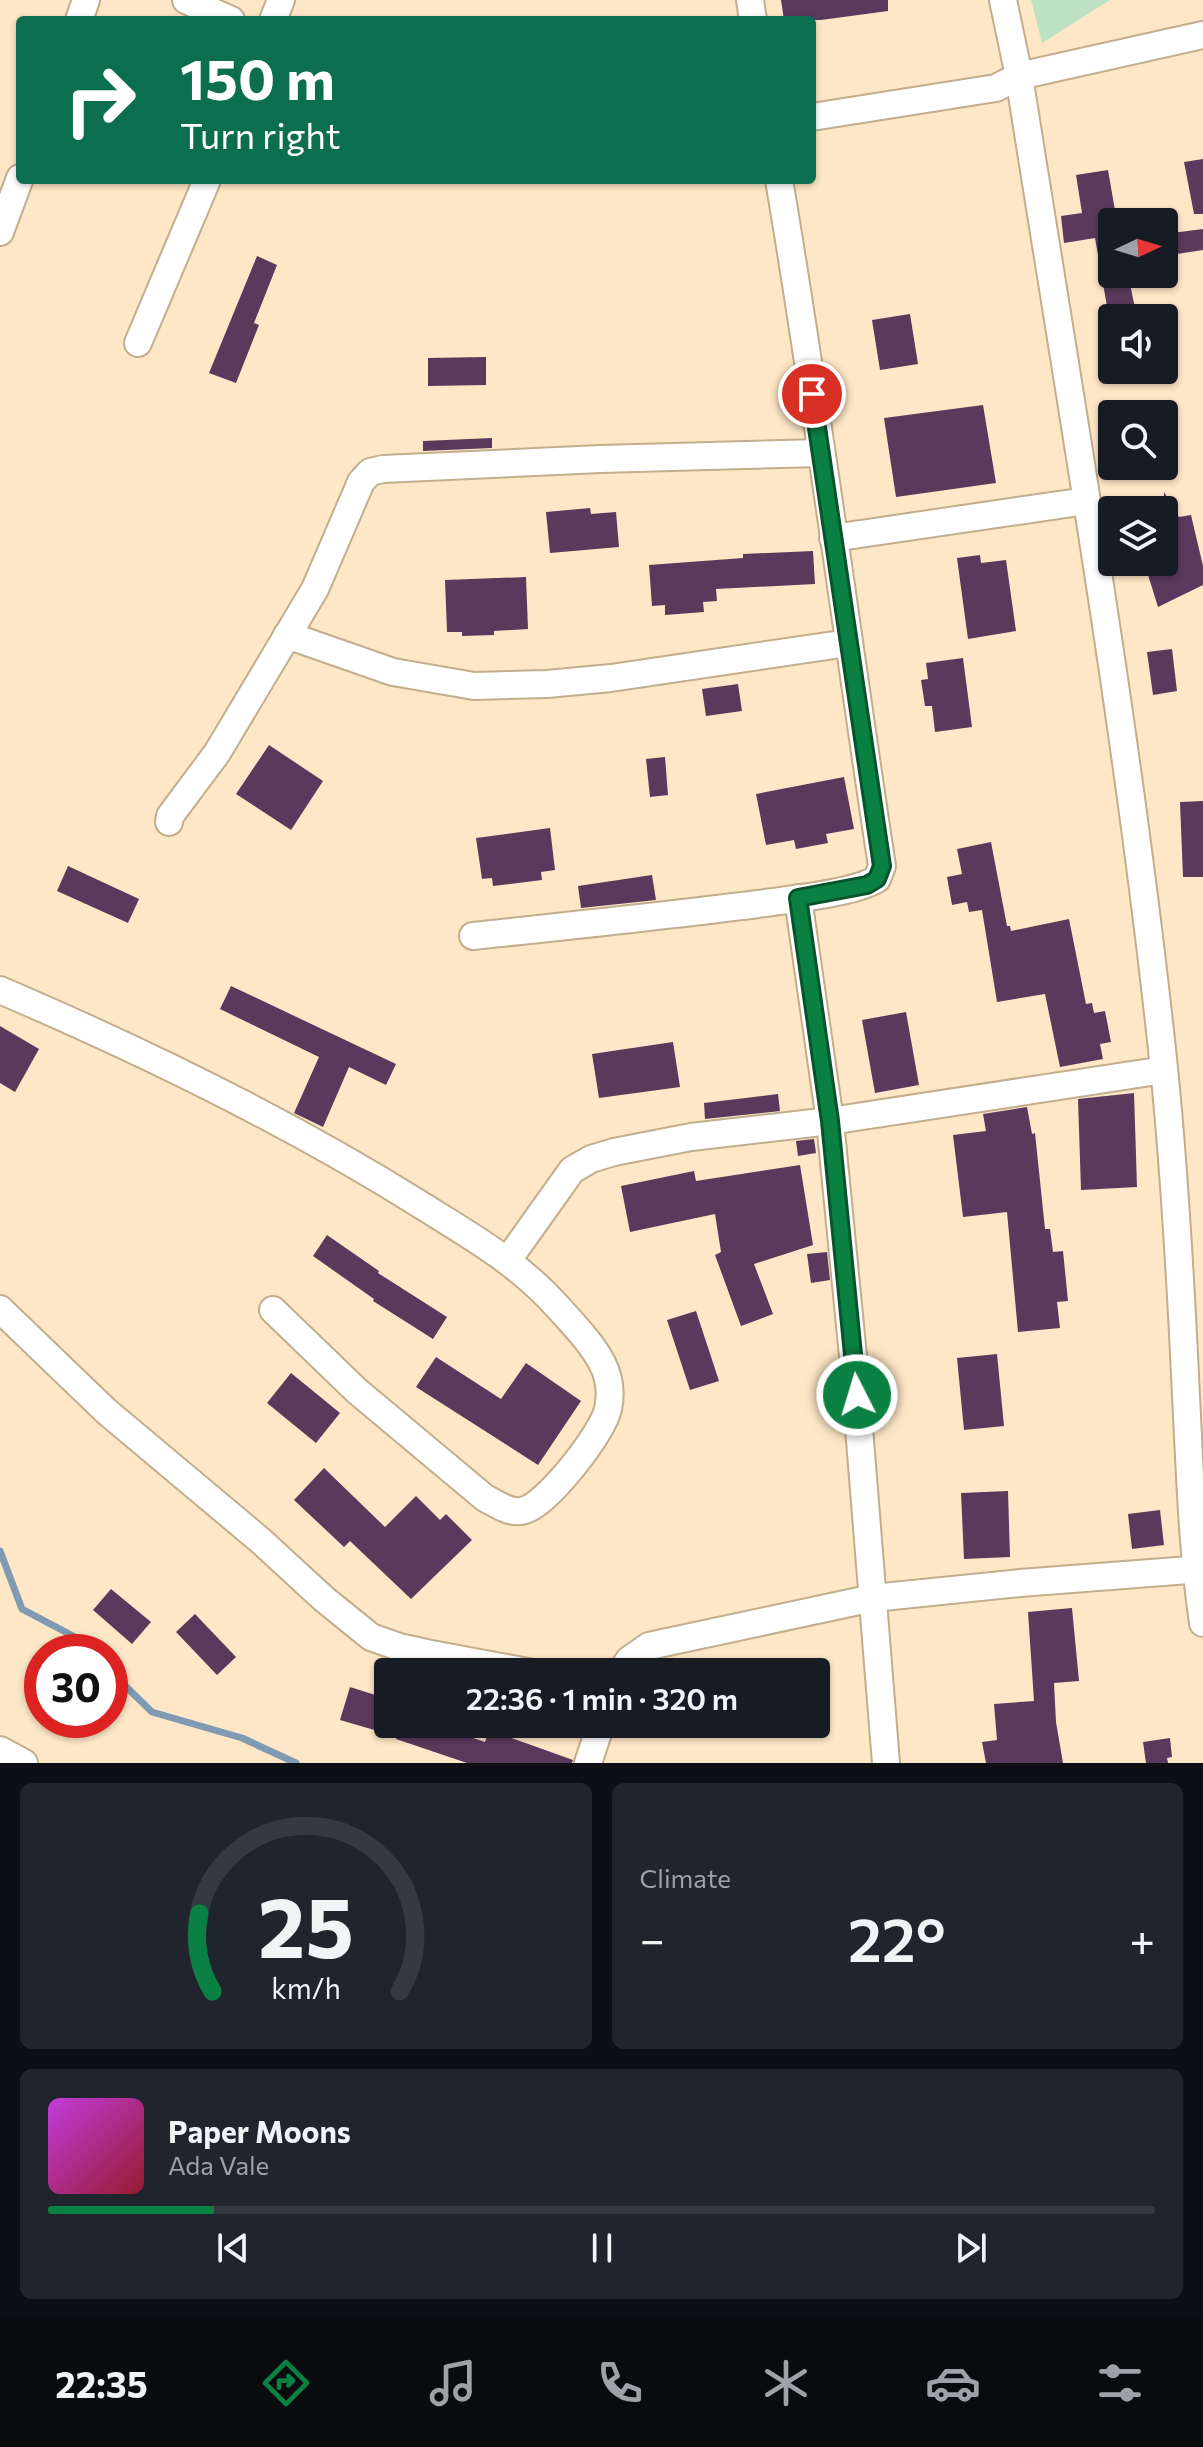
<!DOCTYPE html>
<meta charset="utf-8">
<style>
:root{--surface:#171b24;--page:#20242c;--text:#f1f3f6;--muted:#9ea1a6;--line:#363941;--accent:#0b8043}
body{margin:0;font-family:Commissioner,sans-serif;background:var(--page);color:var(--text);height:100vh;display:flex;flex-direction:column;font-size:30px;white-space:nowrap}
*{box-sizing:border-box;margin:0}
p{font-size:26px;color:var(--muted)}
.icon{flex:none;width:44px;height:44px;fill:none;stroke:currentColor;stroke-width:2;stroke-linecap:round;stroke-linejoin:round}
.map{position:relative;height:1763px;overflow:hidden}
.drawer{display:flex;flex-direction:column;gap:20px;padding:20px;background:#0d0f14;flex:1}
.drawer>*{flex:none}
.top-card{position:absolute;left:16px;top:16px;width:800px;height:168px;border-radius:8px;box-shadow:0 2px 6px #0004;background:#0b6e4f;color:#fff;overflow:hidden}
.needle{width:52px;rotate:86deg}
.buttons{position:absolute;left:1098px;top:208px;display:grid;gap:16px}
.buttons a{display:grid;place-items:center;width:80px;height:80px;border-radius:8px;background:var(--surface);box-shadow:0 2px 6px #0004;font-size:40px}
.speed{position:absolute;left:24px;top:1634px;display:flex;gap:16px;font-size:40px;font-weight:700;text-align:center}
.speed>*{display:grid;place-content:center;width:104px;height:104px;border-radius:50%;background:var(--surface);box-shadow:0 2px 6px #0004;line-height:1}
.speed .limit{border:12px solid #d22;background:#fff;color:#111}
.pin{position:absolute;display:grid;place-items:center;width:68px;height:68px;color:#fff;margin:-34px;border:4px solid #fff;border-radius:50%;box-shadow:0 2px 8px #0007}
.me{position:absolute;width:88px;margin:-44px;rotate:355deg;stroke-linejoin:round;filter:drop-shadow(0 0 6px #0008)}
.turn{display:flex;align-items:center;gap:28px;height:168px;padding:0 32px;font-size:36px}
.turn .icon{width:104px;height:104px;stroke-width:2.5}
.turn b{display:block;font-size:56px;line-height:68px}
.big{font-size:60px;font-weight:600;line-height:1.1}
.drawer .card{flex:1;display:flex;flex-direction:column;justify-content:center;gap:12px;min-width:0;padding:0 28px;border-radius:12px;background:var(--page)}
.drawer .dial{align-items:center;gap:0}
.dial svg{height:208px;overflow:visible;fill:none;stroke:var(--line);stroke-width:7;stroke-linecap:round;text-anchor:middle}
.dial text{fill:var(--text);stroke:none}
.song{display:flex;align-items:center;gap:24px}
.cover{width:96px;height:96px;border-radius:12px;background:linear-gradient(135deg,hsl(290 70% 55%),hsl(350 70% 35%))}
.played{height:8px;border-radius:4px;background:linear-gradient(90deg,var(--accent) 15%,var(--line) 15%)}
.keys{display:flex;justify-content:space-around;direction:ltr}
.heat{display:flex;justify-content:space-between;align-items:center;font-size:44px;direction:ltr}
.drawer .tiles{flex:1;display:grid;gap:20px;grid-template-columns:1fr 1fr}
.card:last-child{grid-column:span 2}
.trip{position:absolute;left:374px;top:1658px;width:456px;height:80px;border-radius:8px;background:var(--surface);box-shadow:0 2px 6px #0004;font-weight:600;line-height:80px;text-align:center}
.tab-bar{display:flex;height:128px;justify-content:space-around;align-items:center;background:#090b0e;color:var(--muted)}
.tab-bar .icon{width:56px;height:56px}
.tab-bar .current{color:var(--accent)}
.tab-bar b{font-size:36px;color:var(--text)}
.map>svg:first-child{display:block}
.green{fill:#bfe1c3}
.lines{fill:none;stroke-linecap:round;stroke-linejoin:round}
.stream{stroke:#7f9ab2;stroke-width:7}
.building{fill:#5a395d}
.minor-casing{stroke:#c2ad8d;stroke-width:30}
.minor{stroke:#fff;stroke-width:26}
.route-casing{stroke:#07532c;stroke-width:20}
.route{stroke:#0b8043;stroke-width:14}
</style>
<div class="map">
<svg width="1203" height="1763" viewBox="0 0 1203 1763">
<rect width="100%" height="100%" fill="#fee7c6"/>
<path class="green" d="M1031,0H1110L1042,43Z"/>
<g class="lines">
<g class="stream">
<path d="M0,1551L22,1609L75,1637L91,1652"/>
<path d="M110,1671L152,1712L242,1738L296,1763"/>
</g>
</g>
<g class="building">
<path d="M781,0H888V11L821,20H784Z"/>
<path d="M1203,159V214H1194L1184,162Z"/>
<path d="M1108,170L1117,222H1112V274H1128L1137,318H1109L1095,238L1064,243L1061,216L1082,213L1076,175Z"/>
<path d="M1203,229V250L1164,256V234Z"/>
<path d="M257,256L277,265L254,323L259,325L236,383L209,373Z"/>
<path d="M910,314L918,364L880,370L872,320Z"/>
<path d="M486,357V385L428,386V358Z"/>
<path d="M983,405L996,483L896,497L884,418Z"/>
<path d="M492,438V448L423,451V441Z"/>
<path d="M1164,492L1179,517L1191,515L1203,566V585L1158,607L1144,562H1164Z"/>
<path d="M590,508L591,514L616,512L619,547L550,553L546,512Z"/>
<path d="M813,551L815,584L716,589L717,601L703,602L704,612L665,615V605L652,606L649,565L743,558V554Z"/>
<path d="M980,555L981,563L1006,560L1016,631L968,639L957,558Z"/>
<path d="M526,577L528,629L494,631V635L462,636V632H447L445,580Z"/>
<path d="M1172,649L1177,691L1153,695L1147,652Z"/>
<path d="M963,658L972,727L935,732L932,706H925L921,680L928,679L926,663Z"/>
<path d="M738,684L742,711L706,716L702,689Z"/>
<path d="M269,745L323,781L291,830L236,794Z"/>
<path d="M665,757L668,795L650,797L646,759Z"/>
<path d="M844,777L854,829L826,834L828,843L796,849L794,840L766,845L756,794Z"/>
<path d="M1203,801V877H1183L1180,802Z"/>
<path d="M550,828L555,870L541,872L542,880L493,886L492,878L482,879L476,838Z"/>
<path d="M991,842L1007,926H1010L1011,931L1069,919L1086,1004L1092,1003L1094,1013L1105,1011L1111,1042L1100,1044L1103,1059L1060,1067L1045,994L997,1002L982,910L969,912L967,902L952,905L947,877L962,874L957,849Z"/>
<path d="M68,866L139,899L128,923L57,891Z"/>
<path d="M652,875L656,900L581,908L578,886Z"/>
<path d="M231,986L396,1064L386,1085L349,1067L323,1127L294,1113L319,1057L220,1009Z"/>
<path d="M906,1012L919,1085L875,1093L862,1020Z"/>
<path d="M0,1026L39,1049L15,1092L0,1083Z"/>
<path d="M673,1042L680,1087L599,1098L592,1054Z"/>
<path d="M1134,1093L1137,1187L1081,1190L1078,1099Z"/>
<path d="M778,1094L780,1111L705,1119L704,1103Z"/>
<path d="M1027,1107L1032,1134L1035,1133L1045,1229H1050L1053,1252L1063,1251L1068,1301L1057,1302L1060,1328L1018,1332L1007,1212L963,1217L953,1135L986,1131L983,1114Z"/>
<path d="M814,1139L816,1153L798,1156L796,1141Z"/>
<path d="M800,1165L813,1245L754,1264L773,1314L741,1326L715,1255L721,1252L715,1214L630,1232L621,1186L694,1171L696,1181Z"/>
<path d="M327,1235L379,1271L378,1273L447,1317L433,1339L373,1301L374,1299L313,1256Z"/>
<path d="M827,1252L830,1280L811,1283L807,1254Z"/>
<path d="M696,1311L719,1381L690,1390L667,1320Z"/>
<path d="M997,1354L1004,1426L964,1430L957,1358Z"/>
<path d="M436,1357L501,1399L526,1363L581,1401L538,1465L416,1387Z"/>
<path d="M291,1373L340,1413L316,1443L267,1403Z"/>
<path d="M324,1468L385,1527L416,1496L440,1520L446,1514L472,1540L411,1599L350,1541L344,1547L294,1500Z"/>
<path d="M1008,1491L1010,1557L964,1559L961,1493Z"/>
<path d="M1160,1510L1164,1545L1132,1549L1128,1514Z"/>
<path d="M111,1589L151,1622L132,1644L93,1610Z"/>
<path d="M1072,1608L1079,1681L1054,1683L1056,1722L1063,1763H986L982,1742L997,1740L994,1704L1034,1701L1028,1612Z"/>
<path d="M195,1614L236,1657L217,1675L176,1632Z"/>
<path d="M350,1687L388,1699V1734L340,1720Z"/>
<path d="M401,1724H432L485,1742L489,1730L573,1760L572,1763H467L396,1739Z"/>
<path d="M1170,1738L1172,1757L1167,1758L1168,1763H1146L1143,1742Z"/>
</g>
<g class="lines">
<defs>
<g id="minor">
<path d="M186,0L231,20"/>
<path d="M750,0L753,20"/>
<path d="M1003,0L1019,76C1071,406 1129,736 1164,1068C1175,1177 1181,1287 1186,1396C1190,1472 1192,1548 1203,1623"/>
<path d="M79,20L86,0"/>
<path d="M273,20L281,0"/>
<path d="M812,117L996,88L1019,76L1203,35"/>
<path d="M0,232L20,178"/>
<path d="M138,343L207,180"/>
<path d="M833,538L1086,501"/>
<path d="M287,635L393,672L474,686L547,684L611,678L848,643"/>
<path d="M169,822L170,816L217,753L315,589L361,482L370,472L383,469L600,459L820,453"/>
<path d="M798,898L830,1121L854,1366L886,1763"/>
<path d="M473,936C568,926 663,916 758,904C790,899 851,894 877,879L882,866C847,638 818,408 779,180"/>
<path d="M0,990C145,1052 287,1121 421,1205C469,1235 517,1262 556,1305C574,1325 603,1354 608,1379C610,1388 610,1400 608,1409C603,1433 548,1503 525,1510C511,1515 497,1504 485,1498L357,1391L273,1310"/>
<path d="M508,1260L572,1170L591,1159L614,1152L691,1137L830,1121L1164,1070"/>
<path d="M0,1309L106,1411L261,1541L324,1599L371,1637L399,1647L426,1653L528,1672"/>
<path d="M621,1672L629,1660L649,1646L873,1598L1020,1583L1203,1569"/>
<path d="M0,1750L24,1763"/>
<path d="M588,1763L601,1724"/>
</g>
</defs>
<use href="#minor" class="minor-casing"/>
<use href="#minor" class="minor"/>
</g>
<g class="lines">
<defs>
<path id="route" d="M812,394L882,866L877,879L867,885L798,898L830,1121L857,1395"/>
</defs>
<use href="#route" class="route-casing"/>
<use href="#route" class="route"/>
</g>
</svg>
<div class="buttons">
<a><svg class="needle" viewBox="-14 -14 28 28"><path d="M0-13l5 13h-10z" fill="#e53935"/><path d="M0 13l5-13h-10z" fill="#9ea1a6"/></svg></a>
<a><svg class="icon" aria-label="sound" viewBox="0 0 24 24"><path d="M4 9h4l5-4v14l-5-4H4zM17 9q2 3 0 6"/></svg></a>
<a><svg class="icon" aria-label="search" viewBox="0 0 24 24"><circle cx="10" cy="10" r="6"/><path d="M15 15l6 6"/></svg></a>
<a><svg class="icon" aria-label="layers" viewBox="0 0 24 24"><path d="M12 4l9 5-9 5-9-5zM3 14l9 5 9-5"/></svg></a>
</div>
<div class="speed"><div class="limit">30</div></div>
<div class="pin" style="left:812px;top:394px;background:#d93025"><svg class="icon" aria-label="arrive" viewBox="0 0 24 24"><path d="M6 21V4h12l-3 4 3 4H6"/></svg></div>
<svg class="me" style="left:857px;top:1395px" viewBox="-20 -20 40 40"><circle r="17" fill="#0b8043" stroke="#fff" stroke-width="3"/><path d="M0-11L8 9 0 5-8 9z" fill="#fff"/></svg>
<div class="trip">22:36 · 1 min · 320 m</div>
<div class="top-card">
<div class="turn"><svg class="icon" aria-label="right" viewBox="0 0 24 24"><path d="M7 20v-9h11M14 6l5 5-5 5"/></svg><div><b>150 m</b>Turn right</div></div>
</div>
</div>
<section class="drawer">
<div class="tiles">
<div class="card dial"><svg viewBox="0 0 100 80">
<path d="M14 69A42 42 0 1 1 86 69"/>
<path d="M14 69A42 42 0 0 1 9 39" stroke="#0b8043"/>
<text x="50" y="56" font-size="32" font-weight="700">25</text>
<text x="50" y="72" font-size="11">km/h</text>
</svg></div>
<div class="card"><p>Climate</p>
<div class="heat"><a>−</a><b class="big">22°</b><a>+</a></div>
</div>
<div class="card">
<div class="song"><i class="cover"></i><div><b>Paper Moons</b><p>Ada Vale</p></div></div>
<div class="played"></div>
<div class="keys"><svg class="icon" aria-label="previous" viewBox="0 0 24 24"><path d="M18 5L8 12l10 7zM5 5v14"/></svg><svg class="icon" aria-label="pause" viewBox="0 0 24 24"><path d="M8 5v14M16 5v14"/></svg><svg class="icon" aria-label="next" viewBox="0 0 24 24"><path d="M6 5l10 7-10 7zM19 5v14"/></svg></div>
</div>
</div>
</section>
<nav class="tab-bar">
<b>22:35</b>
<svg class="icon current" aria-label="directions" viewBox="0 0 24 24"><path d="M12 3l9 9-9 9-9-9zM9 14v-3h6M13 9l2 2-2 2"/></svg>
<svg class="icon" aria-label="music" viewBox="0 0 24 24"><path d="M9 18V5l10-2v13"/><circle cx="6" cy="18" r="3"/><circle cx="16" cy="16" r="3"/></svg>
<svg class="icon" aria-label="phone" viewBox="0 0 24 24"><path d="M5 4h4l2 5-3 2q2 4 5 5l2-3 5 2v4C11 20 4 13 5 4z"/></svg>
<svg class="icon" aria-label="climate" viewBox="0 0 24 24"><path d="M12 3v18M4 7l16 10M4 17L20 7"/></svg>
<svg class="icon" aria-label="car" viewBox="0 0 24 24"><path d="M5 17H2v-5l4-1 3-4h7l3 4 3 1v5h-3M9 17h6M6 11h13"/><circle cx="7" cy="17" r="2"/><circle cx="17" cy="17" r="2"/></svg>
<svg class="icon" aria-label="filters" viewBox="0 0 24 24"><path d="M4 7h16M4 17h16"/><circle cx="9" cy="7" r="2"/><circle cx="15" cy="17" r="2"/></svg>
</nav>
